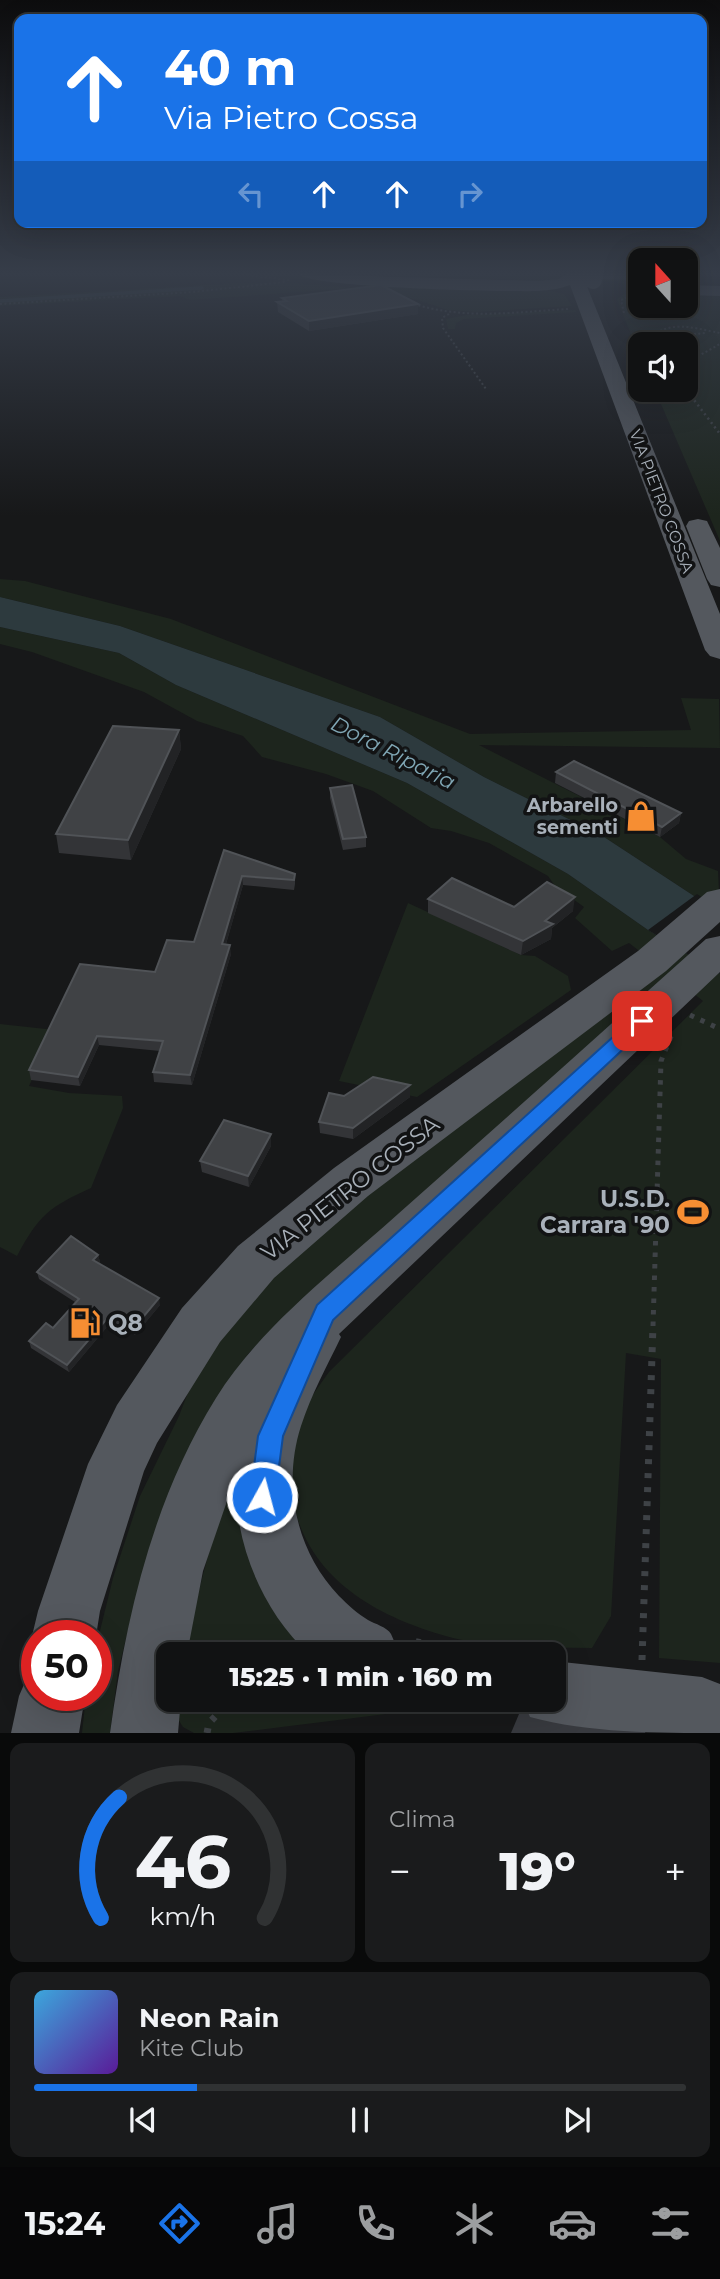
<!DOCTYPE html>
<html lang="it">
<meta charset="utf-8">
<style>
:root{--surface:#111213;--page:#1a1b1c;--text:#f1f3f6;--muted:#9c9ea0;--line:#303233;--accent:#1a73e8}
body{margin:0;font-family:Montserrat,sans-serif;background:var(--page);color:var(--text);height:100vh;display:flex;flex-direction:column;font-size:26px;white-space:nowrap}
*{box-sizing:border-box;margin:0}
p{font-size:23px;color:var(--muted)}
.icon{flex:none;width:38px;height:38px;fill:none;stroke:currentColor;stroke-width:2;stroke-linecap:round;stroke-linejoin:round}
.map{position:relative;height:1733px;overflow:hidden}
.sheet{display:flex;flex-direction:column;gap:10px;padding:10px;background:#090a0a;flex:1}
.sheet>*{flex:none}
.guide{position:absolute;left:14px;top:14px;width:693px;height:214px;border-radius:14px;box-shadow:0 7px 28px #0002,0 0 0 2px var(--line);background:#1a73e8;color:#fff;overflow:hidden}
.needle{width:46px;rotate:339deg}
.buttons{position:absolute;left:628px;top:248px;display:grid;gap:14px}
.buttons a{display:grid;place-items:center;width:70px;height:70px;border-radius:14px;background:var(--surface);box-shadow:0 7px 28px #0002,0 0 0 2px var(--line);font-size:35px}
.speed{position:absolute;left:21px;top:1620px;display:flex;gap:14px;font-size:35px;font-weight:700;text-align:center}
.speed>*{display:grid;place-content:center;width:91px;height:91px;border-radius:50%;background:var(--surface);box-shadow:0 7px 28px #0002,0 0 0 2px var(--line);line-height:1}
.speed .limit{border:10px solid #d22;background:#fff;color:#111}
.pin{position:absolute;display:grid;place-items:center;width:60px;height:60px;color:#fff;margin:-30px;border-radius:14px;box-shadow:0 4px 10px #0006}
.me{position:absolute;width:77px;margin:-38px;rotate:7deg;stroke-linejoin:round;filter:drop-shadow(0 0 5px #0008)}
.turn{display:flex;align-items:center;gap:24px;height:147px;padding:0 35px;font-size:32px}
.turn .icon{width:91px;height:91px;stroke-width:2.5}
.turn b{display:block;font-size:49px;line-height:60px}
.lanes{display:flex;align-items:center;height:66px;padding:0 35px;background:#0003;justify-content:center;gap:35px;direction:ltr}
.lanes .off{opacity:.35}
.big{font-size:52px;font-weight:800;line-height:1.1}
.sheet .tile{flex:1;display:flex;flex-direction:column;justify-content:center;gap:10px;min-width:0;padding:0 24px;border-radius:14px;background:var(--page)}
.sheet .dial{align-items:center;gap:0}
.dial svg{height:182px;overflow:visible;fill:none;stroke:var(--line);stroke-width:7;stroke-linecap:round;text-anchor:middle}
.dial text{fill:var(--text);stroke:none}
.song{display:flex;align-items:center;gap:21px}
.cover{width:84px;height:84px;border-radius:10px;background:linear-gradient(135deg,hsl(200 70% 55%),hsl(270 70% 35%))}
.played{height:7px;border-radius:4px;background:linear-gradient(90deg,var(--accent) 25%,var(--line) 25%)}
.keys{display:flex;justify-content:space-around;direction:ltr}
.heat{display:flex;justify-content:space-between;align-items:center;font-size:38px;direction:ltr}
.sheet .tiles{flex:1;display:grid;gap:10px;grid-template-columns:1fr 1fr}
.tile:last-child{grid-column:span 2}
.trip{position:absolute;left:156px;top:1642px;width:410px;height:70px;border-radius:14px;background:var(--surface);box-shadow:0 7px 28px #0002,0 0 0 2px var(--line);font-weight:800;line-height:70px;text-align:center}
.menu{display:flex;height:112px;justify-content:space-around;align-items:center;background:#070708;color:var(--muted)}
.menu .icon{width:49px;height:49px}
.menu .active{color:var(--accent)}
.menu b{font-size:32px;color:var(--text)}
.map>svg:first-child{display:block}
.green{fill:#1d251d}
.water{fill:#2d3a3e}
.pier{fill:#171819}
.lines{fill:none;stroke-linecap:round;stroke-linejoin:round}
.stream{stroke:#2d3a3e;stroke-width:3.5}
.path-far3{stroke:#3e4246;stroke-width:2;stroke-dasharray:2 2.5;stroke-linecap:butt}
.path-far2{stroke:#3e4246;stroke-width:2.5;stroke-dasharray:2 3.5;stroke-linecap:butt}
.path-far1{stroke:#3e4246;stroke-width:5;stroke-dasharray:4.5 7;stroke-linecap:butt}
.path{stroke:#3e4246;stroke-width:7;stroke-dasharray:5 9;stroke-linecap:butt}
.minor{fill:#383a3f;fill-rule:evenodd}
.major{fill:#54585e;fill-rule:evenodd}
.major-bridge{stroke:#54585e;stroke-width:18}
.wall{fill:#333437}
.shaded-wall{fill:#222325}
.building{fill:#404245;stroke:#505357;stroke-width:2}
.route{fill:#1a73e8;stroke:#114b97;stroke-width:2}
.labels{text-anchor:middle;stroke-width:7;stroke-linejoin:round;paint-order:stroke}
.far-street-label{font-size:16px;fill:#a9b1ba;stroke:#121314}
.poi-label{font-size:19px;font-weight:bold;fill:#a9b1ba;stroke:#121314;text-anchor:end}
.water-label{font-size:21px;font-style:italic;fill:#80a7b5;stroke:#121314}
.near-street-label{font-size:23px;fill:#a9b1ba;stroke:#121314}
.near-poi-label{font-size:23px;font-weight:bold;fill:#a9b1ba;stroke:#121314;text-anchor:end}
</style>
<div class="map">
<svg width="720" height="1733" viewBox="0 0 720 1733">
<rect width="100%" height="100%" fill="#171819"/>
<g class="green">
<path d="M251,274H298L348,281L547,290L564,294L572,306L476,312L448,310L374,286Z"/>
<path d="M357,274H520L640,278V287L611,281L557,279L550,281Z"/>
<path d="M238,283H291L354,288L190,300L180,296L0,306V297Z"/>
<path d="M640,292V306H686V292L720,293V541L655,390H686V345H640V357L617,299L624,294Z"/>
<path d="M575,310L576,312L464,319L456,323L455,329H448L446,319L467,315Z"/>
<path d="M0,579L25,581L171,619L470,734L691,730L681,698L719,699L720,748L479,745L660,837L686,859L718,871L720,913L601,835L484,777L380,717L120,626L0,597Z"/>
<path d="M0,627L119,653L176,685L407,783L568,874L648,930L720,974V1663L659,1658L661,1359L626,1353L611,1616L592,1648C546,1647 498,1649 453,1638C382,1619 312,1583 294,1506C289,1487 286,1462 290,1442C296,1417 314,1393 329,1372L703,1001L669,974L278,1323L248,1354L222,1391L132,1614L118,1671L110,1733H82L86,1696H96V1647L113,1578L140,1496L179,1416L200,1361L251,1297L318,1232L664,970L629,943L612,951L575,918L584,907L555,886L548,876L489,843L451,831L431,828L373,791L326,774L262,757L243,736L197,721L144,692L32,652L0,644Z"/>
<path d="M408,903L521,955L535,956L568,976L571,990L417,1097L339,1081Z"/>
<path d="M0,1024L55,1030L29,1086L69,1093L122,1096L123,1108L91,1188C49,1207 39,1215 17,1256L0,1247Z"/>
<path d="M253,1440L325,1654H183L221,1504Z"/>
<path d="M176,1699H422L458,1705L233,1733H194L183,1727L174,1713Z"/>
</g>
<path class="water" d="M0,597L120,626L380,717L484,777L601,835L720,913V974L648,930L568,874L407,783L176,685L119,653L0,627Z"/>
<path class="pier" d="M697,894L720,909V974L648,930Z"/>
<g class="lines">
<path class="stream" d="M0,301L202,288"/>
<g class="path-far3">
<path d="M238,274L290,280"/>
<path d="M0,304L193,292L285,282"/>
<path d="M414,304C465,320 516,312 568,309"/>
<path d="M624,313L621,300L640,293"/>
<path d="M449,314L442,318L443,328L486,389"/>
<path d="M658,345L654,335C673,320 698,329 720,333"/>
<path d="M661,345L670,337L705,333"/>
<path d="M686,363L720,344"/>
<path d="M686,390L692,398"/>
</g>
<path class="path-far2" d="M691,396L720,434"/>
<g class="path-far1">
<path d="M690,1015L720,1029"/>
<path d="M653,1326L661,1061L672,1034"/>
</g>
<g class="path">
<path d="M407,1646L408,1640L477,1654"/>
<path d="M642,1660L653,1325"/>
<path d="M207,1733L209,1723L232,1699"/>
</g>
<path class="minor" d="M623,1694L642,1702L650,1721L645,1733H511L519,1714L538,1706Z"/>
<g class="major">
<path d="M298,274L539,281L559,279L566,274H640V280L584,279L720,614V659L710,656L705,650L570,285C560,289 549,290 538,291C507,292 312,288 298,274Z"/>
<path d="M686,285L720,286V296L686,295Z"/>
<path d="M698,519L707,521L720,548V587L711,585L707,579L686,526L689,521Z"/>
<path d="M720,889V922L666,971L368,1196L274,1278L220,1342L157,1443L144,1471L100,1611L96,1636H37V1647L32,1636L38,1611L88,1464L117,1405L182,1308L238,1246L334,1168L638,951L707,892Z"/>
<path d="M720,936V972L339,1334L341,1337C327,1366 311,1395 301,1426C282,1485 296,1551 339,1596C348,1605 358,1614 368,1620C375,1624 387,1627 391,1634C394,1640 396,1647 399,1654H309C261,1610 233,1540 236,1475L203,1571L187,1654H168V1699H181L178,1733H110C126,1617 153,1499 216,1398C260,1327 337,1269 398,1214C501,1123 603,1031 706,939Z"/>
<path d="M553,1661L702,1677L720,1684V1733C658,1733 588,1733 530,1717L522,1699H553Z"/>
<path d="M37,1669V1696H85L79,1733H11L19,1696L29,1673Z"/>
</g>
<path class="major-bridge" d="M590,274L593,280"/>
</g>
<g class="wall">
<path d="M282,298L418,304V314L309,331L278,312L277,302L282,301Z"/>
<path d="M179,730L181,749L131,860L59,853L56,834Z"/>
<path d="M556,772L681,813L679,823L660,837L555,783Z"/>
<path d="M330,788L366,837V847L343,850L330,798Z"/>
<path d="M224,850L295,874V884L294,890L243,885L226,944L231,954L192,1085L154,1082L153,1072L160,1051L99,1045L80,1086L31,1080L29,1070L194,942Z"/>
<path d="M428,899L514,907L573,911L552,928L551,939L521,955L428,913Z"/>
<path d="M410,1085V1097L353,1139L320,1133L319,1122L344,1096Z"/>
<path d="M271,1134V1146L249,1187L202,1172L200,1161Z"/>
<path d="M98,1255L100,1262L99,1263L160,1305L135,1335L112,1321L69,1372L31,1348L29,1341L53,1328L75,1302L39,1279L37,1272Z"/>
</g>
<g class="shaded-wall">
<path d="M418,304V314L309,331V321Z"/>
<path d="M179,730L181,749L131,860L128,840Z"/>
<path d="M681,813L679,823L660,837L662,827Z"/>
<path d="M242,876L243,885L223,954L222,944Z"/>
<path d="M575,897L573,911L552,928L551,939L521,955L523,941Z"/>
<path d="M230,945L231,954L192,1085L190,1075Z"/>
<path d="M97,1036L99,1045L80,1086L78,1077Z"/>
<path d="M410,1085V1097L353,1139V1128Z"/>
<path d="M271,1134V1146L249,1187L248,1176Z"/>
<path d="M98,1255L100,1262L95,1267L93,1260Z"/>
<path d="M159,1298L160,1305L135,1335L134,1328Z"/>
<path d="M111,1314L112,1321L69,1372L67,1365Z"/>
</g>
<g class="building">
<path d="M381,285L418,304L309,321L277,302L287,301L282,298Z"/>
<path d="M113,726L179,730L128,840L56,834Z"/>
<path d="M574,761L681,813L662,827L556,772Z"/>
<path d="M352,785L366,837L343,839L330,788Z"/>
<path d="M224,850L295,874L294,880L242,876L222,944L230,945L190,1075L153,1072L163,1041L97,1036L78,1077L29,1070L80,964L155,972L167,940L194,942Z"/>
<path d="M452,878L514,907L547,882L575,897L545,921L553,924L523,941L428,899Z"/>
<path d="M373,1077L410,1085L353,1128L319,1122L329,1093L344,1096Z"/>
<path d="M224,1120L271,1134L248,1176L200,1161Z"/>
<path d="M71,1236L98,1255L93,1260L159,1298L134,1328L111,1314L67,1365L29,1341L46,1323L53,1328L79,1299L37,1272Z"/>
</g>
<linearGradient id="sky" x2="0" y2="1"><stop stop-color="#0d0d0e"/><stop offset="0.53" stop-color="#363d49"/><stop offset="1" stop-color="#363d49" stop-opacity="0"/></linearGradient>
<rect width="720" height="516" fill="url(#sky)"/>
<path class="route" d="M642,1015L648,1017L651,1021L648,1026L333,1320L283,1436L275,1497L272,1506L262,1510L253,1506L250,1497L258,1436L317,1305L635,1017Z"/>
<defs>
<symbol id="shop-bare" viewBox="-9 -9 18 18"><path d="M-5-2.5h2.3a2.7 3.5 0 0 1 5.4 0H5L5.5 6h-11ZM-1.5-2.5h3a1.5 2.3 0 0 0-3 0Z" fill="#f68e33" stroke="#121314" stroke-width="2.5" paint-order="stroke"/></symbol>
<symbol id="stadium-bare" viewBox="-9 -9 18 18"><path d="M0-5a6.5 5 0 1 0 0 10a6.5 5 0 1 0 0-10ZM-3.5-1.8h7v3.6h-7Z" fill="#f68e33" stroke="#121314" stroke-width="2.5" paint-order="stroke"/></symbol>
<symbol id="fuel-bare" viewBox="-9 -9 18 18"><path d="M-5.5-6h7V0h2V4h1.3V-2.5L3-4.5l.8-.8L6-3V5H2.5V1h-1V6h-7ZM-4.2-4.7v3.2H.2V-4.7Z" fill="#f68e33" stroke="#121314" stroke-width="2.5" paint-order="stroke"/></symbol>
</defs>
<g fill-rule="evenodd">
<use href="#shop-bare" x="619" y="794" width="44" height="44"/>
<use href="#stadium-bare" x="671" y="1190" width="44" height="44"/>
<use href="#fuel-bare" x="63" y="1301" width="44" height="44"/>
</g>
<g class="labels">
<g class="far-street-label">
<text transform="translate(662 501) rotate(69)" y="6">VIA PIETRO COSSA</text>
</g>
<g class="poi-label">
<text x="618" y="812">Arbarello<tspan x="618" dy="22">sementi</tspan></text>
</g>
<g class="water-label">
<text transform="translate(393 753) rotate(27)" y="7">Dora Riparia</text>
</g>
<g class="near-street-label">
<text transform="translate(350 1188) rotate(-38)" y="8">VIA PIETRO COSSA</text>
</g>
<g class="near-poi-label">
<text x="670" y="1207">U.S.D.<tspan x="670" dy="26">Carrara '90</tspan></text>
<text x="108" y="1331" text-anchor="start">Q8</text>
</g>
</g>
</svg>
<div class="buttons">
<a><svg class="needle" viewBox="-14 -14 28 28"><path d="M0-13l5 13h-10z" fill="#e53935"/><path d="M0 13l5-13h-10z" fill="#9c9ea0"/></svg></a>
<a><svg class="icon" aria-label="sound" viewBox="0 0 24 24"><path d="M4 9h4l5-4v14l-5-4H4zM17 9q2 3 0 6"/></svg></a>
</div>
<div class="speed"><div class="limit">50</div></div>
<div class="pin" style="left:642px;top:1021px;background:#d93025"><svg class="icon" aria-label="arrive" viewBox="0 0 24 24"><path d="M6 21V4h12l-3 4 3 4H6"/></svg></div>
<svg class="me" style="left:262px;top:1497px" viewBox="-20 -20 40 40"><circle r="17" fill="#1a73e8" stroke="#fff" stroke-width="3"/><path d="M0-11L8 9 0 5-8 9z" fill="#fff"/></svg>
<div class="trip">15:25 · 1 min · 160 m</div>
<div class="guide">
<div class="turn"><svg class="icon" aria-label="ahead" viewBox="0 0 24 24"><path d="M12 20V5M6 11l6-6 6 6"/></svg><div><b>40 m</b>Via Pietro Cossa</div></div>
<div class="lanes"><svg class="icon off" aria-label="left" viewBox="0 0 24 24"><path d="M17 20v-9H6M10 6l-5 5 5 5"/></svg><svg class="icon" aria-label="ahead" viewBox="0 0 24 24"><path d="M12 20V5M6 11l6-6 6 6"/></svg><svg class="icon" aria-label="ahead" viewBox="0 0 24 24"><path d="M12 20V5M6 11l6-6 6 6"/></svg><svg class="icon off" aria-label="right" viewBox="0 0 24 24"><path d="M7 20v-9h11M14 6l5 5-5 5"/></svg></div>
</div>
</div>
<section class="sheet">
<div class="tiles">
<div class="tile dial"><svg viewBox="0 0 100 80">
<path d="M14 69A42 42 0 1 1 86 69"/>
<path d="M14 69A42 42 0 0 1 22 16" stroke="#1a73e8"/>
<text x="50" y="56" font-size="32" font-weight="700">46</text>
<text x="50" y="72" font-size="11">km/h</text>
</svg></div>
<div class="tile"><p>Clima</p>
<div class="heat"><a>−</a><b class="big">19°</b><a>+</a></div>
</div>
<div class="tile">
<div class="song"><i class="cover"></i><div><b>Neon Rain</b><p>Kite Club</p></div></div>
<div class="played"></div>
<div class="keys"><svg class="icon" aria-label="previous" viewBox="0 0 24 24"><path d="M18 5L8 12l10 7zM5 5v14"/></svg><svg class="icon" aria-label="pause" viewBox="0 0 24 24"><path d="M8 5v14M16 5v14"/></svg><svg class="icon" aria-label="next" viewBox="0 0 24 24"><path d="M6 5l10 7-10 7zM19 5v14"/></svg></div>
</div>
</div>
</section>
<nav class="menu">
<b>15:24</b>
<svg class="icon active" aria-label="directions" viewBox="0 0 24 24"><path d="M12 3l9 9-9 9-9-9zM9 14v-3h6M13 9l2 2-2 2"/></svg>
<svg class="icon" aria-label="music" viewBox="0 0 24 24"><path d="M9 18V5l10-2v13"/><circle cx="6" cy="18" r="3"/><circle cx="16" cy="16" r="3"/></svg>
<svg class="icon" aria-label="phone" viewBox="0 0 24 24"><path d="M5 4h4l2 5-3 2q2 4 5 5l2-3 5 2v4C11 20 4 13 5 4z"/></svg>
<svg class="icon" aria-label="climate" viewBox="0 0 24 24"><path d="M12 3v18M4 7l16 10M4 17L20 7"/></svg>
<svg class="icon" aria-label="car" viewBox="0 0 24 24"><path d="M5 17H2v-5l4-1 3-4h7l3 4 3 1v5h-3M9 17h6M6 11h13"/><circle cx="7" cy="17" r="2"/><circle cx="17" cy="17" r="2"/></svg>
<svg class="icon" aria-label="filters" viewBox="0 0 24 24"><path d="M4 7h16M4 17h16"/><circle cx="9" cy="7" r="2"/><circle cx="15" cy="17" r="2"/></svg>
</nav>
